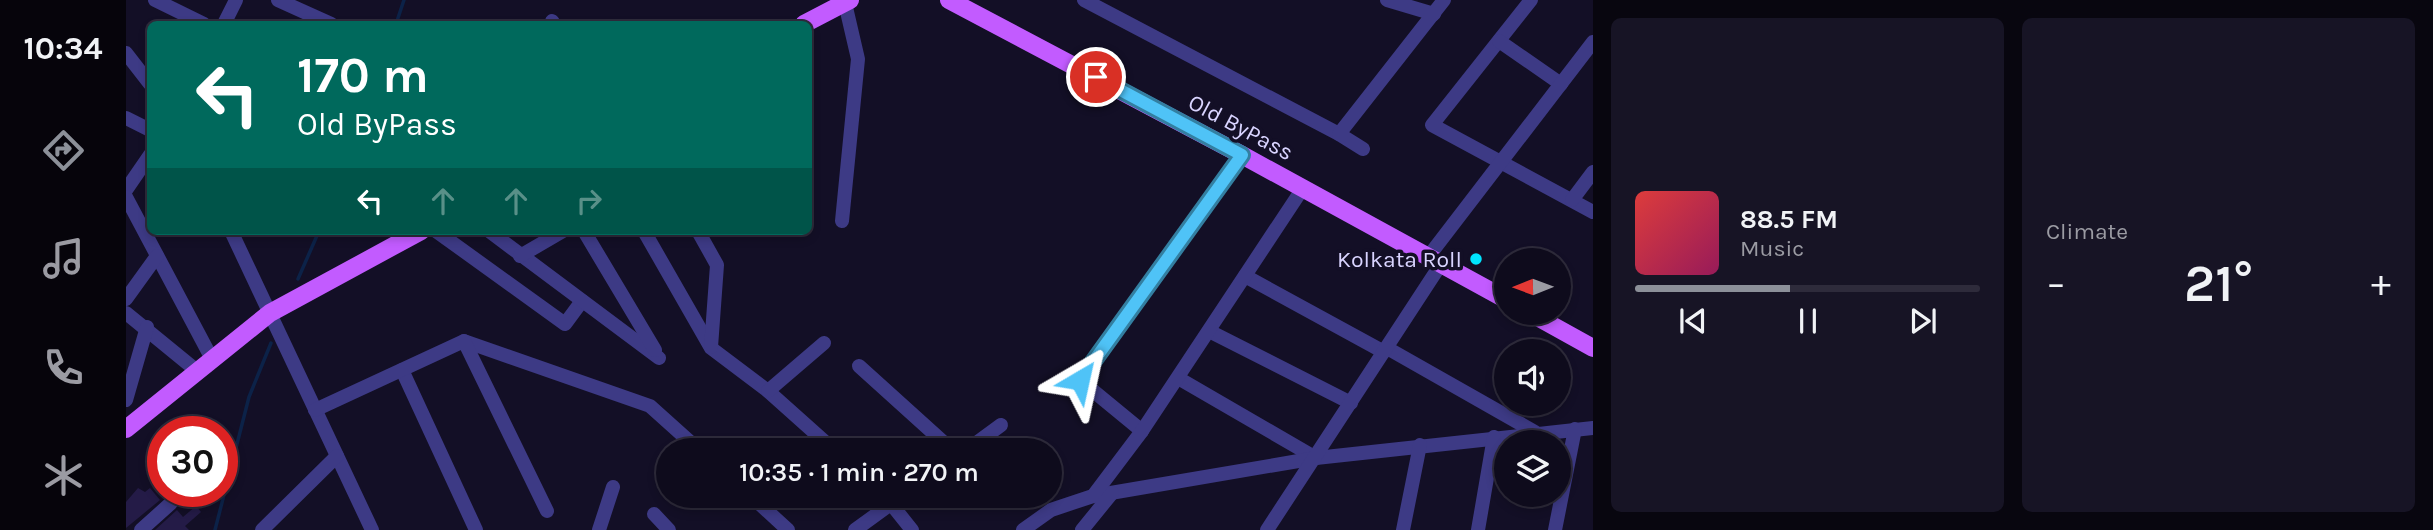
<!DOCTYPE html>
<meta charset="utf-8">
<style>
:root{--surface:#0e0b1c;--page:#171425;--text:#f1f3f6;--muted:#9b9ba3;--line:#2e2b3b;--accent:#8c9099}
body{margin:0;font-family:Karla,sans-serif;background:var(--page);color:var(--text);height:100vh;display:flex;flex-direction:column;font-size:26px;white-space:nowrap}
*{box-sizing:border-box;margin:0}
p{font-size:23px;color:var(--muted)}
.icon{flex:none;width:38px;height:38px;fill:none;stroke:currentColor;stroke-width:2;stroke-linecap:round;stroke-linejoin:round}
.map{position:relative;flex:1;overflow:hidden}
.sheet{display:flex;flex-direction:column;gap:18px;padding:18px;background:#08060f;width:840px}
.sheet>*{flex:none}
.top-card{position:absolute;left:21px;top:21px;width:665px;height:214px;border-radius:10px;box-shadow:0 4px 10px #0003,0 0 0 2px var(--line);background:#00695c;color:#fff;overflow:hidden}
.needle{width:46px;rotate:269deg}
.tools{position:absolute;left:1368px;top:248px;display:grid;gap:14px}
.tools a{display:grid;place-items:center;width:77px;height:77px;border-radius:50%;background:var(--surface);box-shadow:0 4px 10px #0003,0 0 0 2px var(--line);font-size:35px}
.speed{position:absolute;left:21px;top:416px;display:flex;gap:14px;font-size:35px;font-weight:700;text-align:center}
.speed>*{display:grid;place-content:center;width:91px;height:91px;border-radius:50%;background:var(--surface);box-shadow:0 4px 10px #0003,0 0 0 2px var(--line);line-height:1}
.speed .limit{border:10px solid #d22;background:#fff;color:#111}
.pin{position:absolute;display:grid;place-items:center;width:60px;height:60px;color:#fff;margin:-30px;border:4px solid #fff;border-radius:50%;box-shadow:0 2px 7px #0007}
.me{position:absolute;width:77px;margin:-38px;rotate:36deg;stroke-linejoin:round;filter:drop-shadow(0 0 5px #0008)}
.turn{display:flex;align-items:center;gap:24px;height:147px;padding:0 35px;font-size:32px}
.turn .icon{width:91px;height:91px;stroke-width:2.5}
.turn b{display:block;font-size:49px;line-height:60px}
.lanes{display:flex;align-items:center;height:66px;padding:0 35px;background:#0003;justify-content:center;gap:35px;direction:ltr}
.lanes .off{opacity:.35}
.big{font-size:52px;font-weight:600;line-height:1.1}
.sheet .widget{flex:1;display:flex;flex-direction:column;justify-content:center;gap:10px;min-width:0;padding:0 24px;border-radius:10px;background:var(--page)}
.song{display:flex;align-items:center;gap:21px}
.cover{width:84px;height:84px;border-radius:10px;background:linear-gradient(135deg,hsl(0 70% 55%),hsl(330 70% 35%))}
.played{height:7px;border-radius:4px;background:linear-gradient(90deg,var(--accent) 45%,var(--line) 45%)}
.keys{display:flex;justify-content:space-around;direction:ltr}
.heat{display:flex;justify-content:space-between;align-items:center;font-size:38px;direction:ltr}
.sheet .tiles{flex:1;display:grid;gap:18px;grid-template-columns:repeat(2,1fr)}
.trip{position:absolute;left:530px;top:438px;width:406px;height:70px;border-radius:35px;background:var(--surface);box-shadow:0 4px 10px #0003,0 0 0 2px var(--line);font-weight:600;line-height:70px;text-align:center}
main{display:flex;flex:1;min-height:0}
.dock{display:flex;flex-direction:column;width:126px;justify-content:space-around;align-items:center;background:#06040b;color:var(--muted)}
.dock .icon{width:49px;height:49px}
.dock .selected{color:var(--accent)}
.dock b{font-size:32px;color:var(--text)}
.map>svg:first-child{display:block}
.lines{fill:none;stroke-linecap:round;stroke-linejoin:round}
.stream{stroke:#0c2248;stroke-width:3.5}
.building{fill:#241b47}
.minor{stroke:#3d3a85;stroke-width:14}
.major{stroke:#c25bff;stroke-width:18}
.route-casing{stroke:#337fa1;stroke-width:18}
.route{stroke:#4fc3f7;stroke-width:12}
.poi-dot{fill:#00e5ff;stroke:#130f26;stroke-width:2.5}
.labels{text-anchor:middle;stroke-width:7;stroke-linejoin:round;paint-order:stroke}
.street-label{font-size:23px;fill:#d9d4ff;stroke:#130f26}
.poi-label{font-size:23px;fill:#d9d4ff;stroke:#130f26;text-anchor:end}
</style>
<main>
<nav class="dock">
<b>10:34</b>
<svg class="icon selected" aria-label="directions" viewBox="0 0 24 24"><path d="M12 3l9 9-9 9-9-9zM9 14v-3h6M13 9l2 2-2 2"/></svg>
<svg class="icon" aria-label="music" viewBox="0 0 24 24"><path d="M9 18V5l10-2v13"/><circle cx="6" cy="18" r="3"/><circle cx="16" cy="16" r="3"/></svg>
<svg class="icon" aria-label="phone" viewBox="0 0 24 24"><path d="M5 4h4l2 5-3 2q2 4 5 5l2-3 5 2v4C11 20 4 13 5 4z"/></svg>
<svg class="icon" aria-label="climate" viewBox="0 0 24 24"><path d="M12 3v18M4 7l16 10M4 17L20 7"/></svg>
</nav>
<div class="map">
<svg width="1467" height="530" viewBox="0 0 1467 530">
<rect width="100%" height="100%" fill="#130f26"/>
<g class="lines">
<g class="stream">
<path d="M270,24L278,0"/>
<path d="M172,279L193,231"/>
<path d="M89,530L123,397L145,343"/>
</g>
</g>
<g class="building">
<path d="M12,488L19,492L24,488L34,500L0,528V502Z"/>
<path d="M70,506L75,512L59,526L63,530H29L51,510L57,517Z"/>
</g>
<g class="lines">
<g class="minor">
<path d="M29,0L78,24"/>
<path d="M152,0L205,24"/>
<path d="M958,0L1213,134"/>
<path d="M1261,0L1308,14"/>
<path d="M1405,0L1306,125L1467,212"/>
<path d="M426,21L428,24"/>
<path d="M98,24L110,0"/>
<path d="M1373,41L1435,84"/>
<path d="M0,53L24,84"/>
<path d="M0,118L24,130"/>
<path d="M1237,149L1213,134L1318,0"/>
<path d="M0,190L24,155"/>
<path d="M0,197L86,359"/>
<path d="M1446,200L1467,172"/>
<path d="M716,221L732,59L719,3"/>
<path d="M105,231L246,530"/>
<path d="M310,231L439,324L456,301"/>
<path d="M363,231L533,358"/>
<path d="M458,231L529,350"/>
<path d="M518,231L585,348L642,391L708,450"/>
<path d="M572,231L591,265L585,347"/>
<path d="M394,256L437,231"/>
<path d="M1302,257L1467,42"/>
<path d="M1119,276L1258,352"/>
<path d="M0,299L31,256"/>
<path d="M0,313L71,371"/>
<path d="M1083,331L1225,403"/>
<path d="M338,341L524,406L573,450"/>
<path d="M1261,348L1409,432"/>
<path d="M733,366L826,450"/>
<path d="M276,370L350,530"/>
<path d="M1052,378L1190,458"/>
<path d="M642,391L698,343"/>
<path d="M0,400L21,327"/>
<path d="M189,410L338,341L421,511"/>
<path d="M1016,431L954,380L1116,155"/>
<path d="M841,450L875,425"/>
<path d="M624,495L662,530"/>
<path d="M758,495L786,530"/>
<path d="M967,496L1190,458L1467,428"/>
<path d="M528,514L543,530"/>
<path d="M15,530L45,503"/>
<path d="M136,530L211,456"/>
<path d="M473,530L487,487"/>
<path d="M729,530L777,495"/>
<path d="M897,530L925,510L967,496L1016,431L1177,188"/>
<path d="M956,530L986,493"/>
<path d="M1141,530L1315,264"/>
<path d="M1277,530L1294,445"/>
<path d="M1352,530L1368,437"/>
<path d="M1429,530L1449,429"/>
</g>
<g class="major">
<path d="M823,0L1116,155L1381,300"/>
<path d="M678,24L724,0"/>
<path d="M1404,313L1467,348"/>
<path d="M0,429L144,313L295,231"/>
</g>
</g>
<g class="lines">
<defs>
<path id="route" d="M954,380L1116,155L970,77"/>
</defs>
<use href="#route" class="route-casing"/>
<use href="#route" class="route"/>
</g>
<circle class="poi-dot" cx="1350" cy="259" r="7"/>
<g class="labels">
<g class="street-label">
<text transform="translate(1115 127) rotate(28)" y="8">Old ByPass</text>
</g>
<g class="poi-label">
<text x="1336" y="267">Kolkata Roll</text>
</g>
</g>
</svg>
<div class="tools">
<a><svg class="needle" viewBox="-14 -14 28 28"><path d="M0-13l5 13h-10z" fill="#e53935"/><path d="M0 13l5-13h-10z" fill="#9b9ba3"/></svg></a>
<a><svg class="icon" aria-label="sound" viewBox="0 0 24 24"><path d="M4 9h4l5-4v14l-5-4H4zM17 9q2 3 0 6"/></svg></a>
<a><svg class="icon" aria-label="layers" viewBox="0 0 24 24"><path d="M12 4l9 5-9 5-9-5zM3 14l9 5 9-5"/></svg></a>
</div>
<div class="speed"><div class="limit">30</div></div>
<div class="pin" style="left:970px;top:77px;background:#d93025"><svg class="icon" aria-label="arrive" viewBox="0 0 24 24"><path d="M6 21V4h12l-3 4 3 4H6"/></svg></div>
<svg class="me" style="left:954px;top:380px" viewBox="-20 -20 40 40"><path d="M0-17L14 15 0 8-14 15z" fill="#4fc3f7" stroke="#fff" stroke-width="4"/></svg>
<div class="trip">10:35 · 1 min · 270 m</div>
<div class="top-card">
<div class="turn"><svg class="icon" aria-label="left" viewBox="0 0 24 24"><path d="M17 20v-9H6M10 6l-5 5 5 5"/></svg><div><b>170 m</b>Old ByPass</div></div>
<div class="lanes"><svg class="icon" aria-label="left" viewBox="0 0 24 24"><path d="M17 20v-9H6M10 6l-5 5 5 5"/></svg><svg class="icon off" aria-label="ahead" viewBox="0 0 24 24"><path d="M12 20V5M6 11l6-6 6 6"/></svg><svg class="icon off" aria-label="ahead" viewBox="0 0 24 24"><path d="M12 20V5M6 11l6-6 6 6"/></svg><svg class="icon off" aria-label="right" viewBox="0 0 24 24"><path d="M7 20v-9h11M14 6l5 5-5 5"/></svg></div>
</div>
</div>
<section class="sheet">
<div class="tiles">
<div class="widget">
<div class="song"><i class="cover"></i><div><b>88.5 FM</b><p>Music</p></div></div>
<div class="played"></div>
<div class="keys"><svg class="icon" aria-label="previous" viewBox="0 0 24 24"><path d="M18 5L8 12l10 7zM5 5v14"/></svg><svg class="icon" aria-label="pause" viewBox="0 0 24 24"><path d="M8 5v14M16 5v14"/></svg><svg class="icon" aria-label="next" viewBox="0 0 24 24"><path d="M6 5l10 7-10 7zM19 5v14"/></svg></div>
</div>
<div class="widget"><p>Climate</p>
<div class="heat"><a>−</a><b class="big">21°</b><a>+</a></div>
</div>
</div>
</section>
</main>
